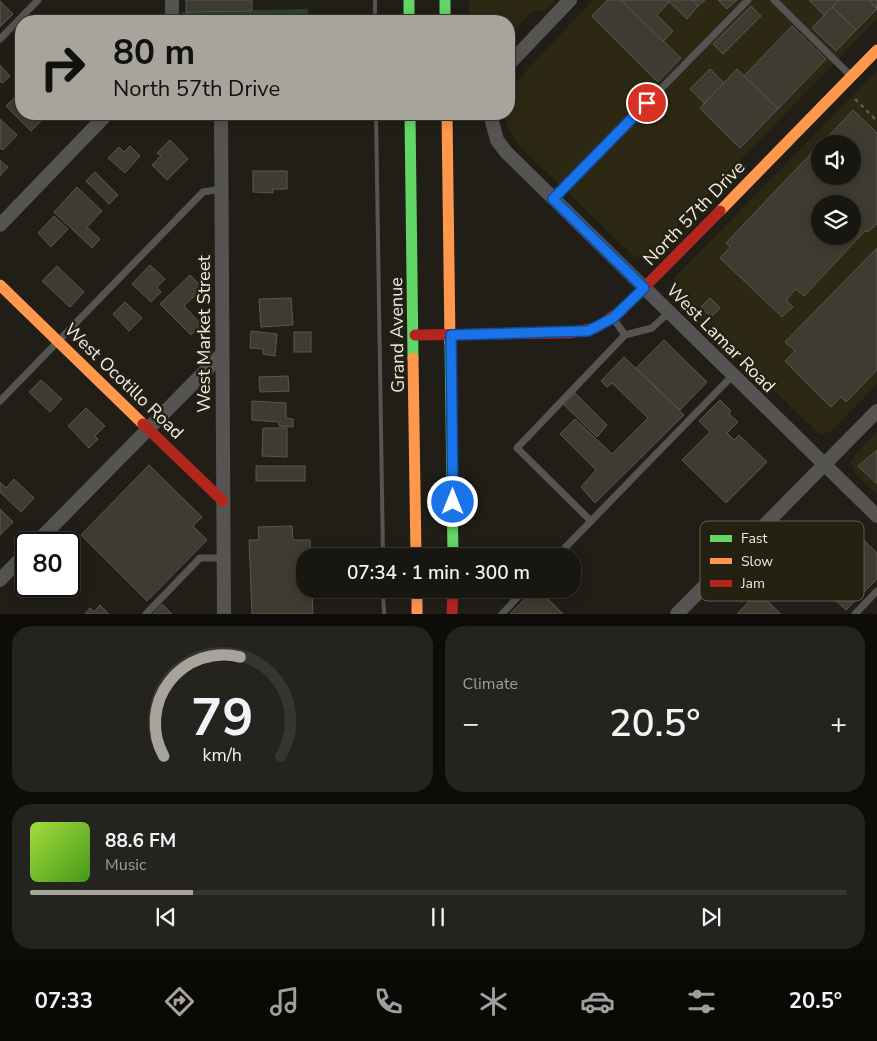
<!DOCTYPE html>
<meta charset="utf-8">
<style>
:root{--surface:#181610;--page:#25231e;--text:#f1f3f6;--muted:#9f9f9f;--line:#363530;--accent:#a6a49b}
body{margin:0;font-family:"Nunito Sans",sans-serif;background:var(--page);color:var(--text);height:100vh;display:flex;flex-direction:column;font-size:19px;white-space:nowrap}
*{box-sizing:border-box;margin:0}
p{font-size:16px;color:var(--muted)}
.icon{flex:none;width:28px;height:28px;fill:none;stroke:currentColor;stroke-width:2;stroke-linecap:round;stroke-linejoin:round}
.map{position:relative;height:614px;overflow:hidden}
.sheet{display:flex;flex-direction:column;gap:12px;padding:12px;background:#0d0c09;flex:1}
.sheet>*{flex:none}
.hud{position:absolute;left:15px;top:15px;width:500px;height:105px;border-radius:20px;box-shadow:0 2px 12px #0003,0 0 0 1px var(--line);background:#a6a49b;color:#111;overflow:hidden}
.buttons{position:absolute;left:811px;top:135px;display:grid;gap:10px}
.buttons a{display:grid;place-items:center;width:50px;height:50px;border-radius:50%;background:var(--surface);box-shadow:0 2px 12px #0003,0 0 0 1px var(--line);font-size:25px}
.speed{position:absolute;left:15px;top:532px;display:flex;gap:10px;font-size:25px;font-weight:700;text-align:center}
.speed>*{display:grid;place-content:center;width:65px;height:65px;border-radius:50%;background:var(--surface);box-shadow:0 2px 12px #0003,0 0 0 1px var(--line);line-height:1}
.speed .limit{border:2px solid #111;border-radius:8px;background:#fff;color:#111}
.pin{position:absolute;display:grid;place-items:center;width:42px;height:42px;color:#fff;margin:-21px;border:2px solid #fff;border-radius:50%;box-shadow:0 1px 5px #0007}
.me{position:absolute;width:55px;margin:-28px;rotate:0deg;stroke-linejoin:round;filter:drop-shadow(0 0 4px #0008)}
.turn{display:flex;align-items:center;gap:18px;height:105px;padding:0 15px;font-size:22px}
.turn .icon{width:65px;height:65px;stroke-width:2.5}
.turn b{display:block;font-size:35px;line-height:42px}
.big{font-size:38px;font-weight:600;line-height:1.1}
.sheet .card{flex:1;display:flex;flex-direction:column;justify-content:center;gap:8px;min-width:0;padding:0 18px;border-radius:20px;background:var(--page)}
.sheet .dial{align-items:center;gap:0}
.dial svg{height:130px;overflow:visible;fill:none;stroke:var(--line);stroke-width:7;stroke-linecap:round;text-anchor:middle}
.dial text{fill:var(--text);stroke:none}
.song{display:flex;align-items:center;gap:15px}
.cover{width:60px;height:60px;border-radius:8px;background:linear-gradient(135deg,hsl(80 70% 55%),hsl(100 70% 35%))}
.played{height:5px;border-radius:2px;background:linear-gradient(90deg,var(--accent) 20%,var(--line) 20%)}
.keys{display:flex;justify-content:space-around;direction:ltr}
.heat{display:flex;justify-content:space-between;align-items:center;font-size:28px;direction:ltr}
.sheet .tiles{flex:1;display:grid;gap:12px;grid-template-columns:1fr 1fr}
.card:last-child{grid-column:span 2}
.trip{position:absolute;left:296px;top:548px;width:285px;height:50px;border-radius:20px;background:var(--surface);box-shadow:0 2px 12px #0003,0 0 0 1px var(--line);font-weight:600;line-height:50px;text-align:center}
.tabs{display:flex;height:80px;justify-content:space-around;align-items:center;background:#0a0906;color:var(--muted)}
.tabs .icon{width:35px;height:35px}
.tabs .active{color:var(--accent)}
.tabs b{font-size:22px;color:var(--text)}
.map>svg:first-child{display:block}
.built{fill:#2c2814;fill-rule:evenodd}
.green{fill:#2b4230}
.building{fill:#3e3c31;stroke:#585750;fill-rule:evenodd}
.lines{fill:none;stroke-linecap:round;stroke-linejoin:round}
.path{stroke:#5c5a57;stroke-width:2.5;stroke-dasharray:4 4;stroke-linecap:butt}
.lane{stroke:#565452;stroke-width:7}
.street{stroke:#565452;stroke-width:14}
.fast{stroke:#63d668;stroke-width:11}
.slow{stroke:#ff974d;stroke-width:11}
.jam{stroke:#b3261e;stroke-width:11}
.rail{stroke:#575552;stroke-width:4}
.route-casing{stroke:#114b97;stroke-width:12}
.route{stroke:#1a73e8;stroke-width:9}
.labels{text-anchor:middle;stroke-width:5;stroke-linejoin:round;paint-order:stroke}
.street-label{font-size:18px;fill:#eeece3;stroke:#242112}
.key{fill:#242112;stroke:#615e51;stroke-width:1}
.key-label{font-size:14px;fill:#eeece3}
</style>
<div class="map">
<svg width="877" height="614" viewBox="0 0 877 614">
<rect width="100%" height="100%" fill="#201e16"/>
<g class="built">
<path d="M469,0H555L543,12L534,10L509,35V21H469Z"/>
<path d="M593,0H877V19L652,252L640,258L633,256L516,142L508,128L505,114H509V93L513,85Z"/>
<path d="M877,71V384L831,431L822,434L816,431L674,294L671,287L673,279ZM820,144H852V176H820ZM820,204H852V236H820Z"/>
<path d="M877,432V495L855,473L851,463L854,456Z"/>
</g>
<path class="green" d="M308,9L309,21H182V12Z"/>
<g class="building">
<path d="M186,0H252V11L186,12Z"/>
<path d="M608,0H621L681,58L658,82L592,16Z"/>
<path d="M621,0H667L669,2L657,15L673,31L663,41Z"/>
<path d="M667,0H692L698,6L687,19Z"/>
<path d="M692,0H705L698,6Z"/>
<path d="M718,0H737L727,9Z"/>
<path d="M809,0H839L824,15Z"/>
<path d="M839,0H869L877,9L856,30L832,7Z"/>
<path d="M869,0H877V8Z"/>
<path d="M0,1L13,14L0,27Z"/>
<path d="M751,6L761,16L723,54L713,44Z"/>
<path d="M832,7L856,30L836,51L812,28Z"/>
<path d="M792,26L826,59L778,109L744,76Z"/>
<path d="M0,65L10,76L2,83L0,81Z"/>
<path d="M710,69L724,83L704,103L690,89Z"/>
<path d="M737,69L778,109L740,148L700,108Z"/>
<path d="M18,94L21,96V114H39L44,118L31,131L6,106Z"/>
<path d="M853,110L877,133V224L868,232L865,231L804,296L796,289L786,300L793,307L782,317L720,258L730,247L726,243L820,144V176H852V144H821ZM820,204H852V236H820Z"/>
<path d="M0,119L17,135L3,150L0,148Z"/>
<path d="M170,140L188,159L167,180L152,165L161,156L157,153Z"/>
<path d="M130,146L140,156L125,173L108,158L119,147L124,152Z"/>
<path d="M0,160L8,167L0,176Z"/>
<path d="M253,171H287V189H273V193L253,192Z"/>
<path d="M95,172L118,195L109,204L86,181Z"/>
<path d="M77,187L102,211L87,227L100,239L92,248L54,212Z"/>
<path d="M54,216L68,229L51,247L38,233Z"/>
<path d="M877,248V370L846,402L841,397L831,407L785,361L795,351L785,342Z"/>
<path d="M150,265L165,279L157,287L161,292L151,302L132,284Z"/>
<path d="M57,266L84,292L70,307L42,281Z"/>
<path d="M190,275L203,288L184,306L202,325L191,335L160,304Z"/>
<path d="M291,298L293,325L261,327L259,299Z"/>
<path d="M710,298L720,308L711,317L701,307Z"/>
<path d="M125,302L142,318L129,331L113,314Z"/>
<path d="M251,331L277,334L275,356L263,354V349L250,348Z"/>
<rect x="294" y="332" width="17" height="20"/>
<path d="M664,340L707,382L680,410L636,368Z"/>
<path d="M624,357L684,415L595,503L581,487L596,470L560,434L575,419L612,454L648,418L612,383L607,387L601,381Z"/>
<path d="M288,376L289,391L260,392L259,377Z"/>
<path d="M41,380L62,399L50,412L29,392Z"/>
<path d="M575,393L607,425L597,437L564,405Z"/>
<path d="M720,400L731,411L729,414L738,422L727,433L734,440L739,435L767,462L726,503L682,460L710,432L699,421Z"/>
<path d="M252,401L286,403V418L293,419V427L279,426V422L252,420Z"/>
<path d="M86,408L105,426L95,436L98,439L89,448L68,426Z"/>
<path d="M263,428H287V457L262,456Z"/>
<path d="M877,450V483H876L858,466Z"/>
<path d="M149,465L202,517L193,526L207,540L147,601L81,535Z"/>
<rect x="256" y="466" width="49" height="15"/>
<path d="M14,479L34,498L21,512L0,492V482L6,488Z"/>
<path d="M0,509L13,522L0,535Z"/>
<path d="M848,525L877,553V579L846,610L804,570Z"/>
<path d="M292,526L293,540H310L311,556H305V589H312L313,614H252L249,540H259L258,527Z"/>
<path d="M534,589H538L563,614H510Z"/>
<path d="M758,592L781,614H737Z"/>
<path d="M162,604L172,614H153Z"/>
<path d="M100,605L109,614H85L90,608L94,612Z"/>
</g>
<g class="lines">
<g class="path">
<path d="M186,14L201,21"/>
<path d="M855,99L877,121"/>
</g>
<g class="lane">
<path d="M774,0L850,75"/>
<path d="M0,39L38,0"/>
<path d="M553,199L748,0"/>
<path d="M613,318L625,335"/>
<path d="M0,401L203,192L221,189"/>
<path d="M591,521L517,448L625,335L652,328L669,312"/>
<path d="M557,556L733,375"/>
<path d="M146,614L200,558H224"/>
<path d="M502,614L525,589"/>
<path d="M855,614L877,591"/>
</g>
<g class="street">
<path d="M172,0V21"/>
<path d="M509,64L570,0"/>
<path d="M221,114L224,614"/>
<path d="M490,114L497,140L506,152L877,516"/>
<path d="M0,225L107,114"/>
<path d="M35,544L222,354"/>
<path d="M0,580L26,553"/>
<path d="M677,614L877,411"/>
</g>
<g class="fast">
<path d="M409,0V21"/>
<path d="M445,0V21"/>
<path d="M410,114L413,358"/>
<path d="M450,342L453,556"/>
</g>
<g class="slow">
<path d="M447,114L450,342"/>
<path d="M720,211L877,50"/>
<path d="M0,285L143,424"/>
<path d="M413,358L416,556"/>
<path d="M417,589V614"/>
</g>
<g class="jam">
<path d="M415,335L569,333L596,328L622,310L720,211"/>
<path d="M143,424L223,501"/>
<path d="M452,614L453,589"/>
</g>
<g class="rail">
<path d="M375,0V21"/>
<path d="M376,114L383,556"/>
<path d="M383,589L384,614"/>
</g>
</g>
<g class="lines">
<defs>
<path id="route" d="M453,502L451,335L588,331L613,318L644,288L553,199L647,103"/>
</defs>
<use href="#route" class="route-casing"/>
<use href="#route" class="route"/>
</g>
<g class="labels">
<g class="street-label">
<text transform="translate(694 213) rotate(-46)" y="6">North 57th Drive</text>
<text transform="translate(204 334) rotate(-90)" y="6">West Market Street</text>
<text transform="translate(397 335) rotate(-91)" y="6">Grand Avenue</text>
<text transform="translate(721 338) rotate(45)" y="6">West Lamar Road</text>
<text transform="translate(124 381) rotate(44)" y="6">West Ocotillo Road</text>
</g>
</g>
<rect x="700" y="521" width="164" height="80" rx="8" class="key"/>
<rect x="710" y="535" width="22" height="7" fill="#63d668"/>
<rect x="710" y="558" width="22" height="6" fill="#ff974d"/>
<rect x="710" y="580" width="22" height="7" fill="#b3261e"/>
<g class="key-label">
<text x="741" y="543">Fast</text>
<text x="741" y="566">Slow</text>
<text x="741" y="588">Jam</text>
</g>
</svg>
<div class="buttons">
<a><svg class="icon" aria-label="sound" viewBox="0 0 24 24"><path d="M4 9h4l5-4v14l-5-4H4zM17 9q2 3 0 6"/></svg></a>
<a><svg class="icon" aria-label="layers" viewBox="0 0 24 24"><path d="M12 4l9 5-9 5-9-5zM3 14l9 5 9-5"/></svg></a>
</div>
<div class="speed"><div class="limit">80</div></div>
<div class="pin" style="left:647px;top:103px;background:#d93025"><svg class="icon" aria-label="arrive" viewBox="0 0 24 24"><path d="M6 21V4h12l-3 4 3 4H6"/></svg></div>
<svg class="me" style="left:453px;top:502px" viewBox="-20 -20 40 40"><circle r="17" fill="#1a73e8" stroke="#fff" stroke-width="3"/><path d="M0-11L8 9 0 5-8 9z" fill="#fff"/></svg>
<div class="trip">07:34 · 1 min · 300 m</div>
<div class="hud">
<div class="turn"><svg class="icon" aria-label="right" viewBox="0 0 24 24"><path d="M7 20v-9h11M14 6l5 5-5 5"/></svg><div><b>80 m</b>North 57th Drive</div></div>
</div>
</div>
<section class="sheet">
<div class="tiles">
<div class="card dial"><svg viewBox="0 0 100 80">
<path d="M14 69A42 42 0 1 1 86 69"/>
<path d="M14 69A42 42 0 0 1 61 8" stroke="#a6a49b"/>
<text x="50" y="56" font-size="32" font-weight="700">79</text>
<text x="50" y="72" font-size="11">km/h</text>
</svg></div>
<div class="card"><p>Climate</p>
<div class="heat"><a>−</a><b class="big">20.5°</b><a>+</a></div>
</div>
<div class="card">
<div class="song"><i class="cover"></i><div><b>88.6 FM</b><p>Music</p></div></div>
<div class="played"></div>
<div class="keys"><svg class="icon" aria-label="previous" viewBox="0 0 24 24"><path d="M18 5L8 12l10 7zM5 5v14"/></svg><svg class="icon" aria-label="pause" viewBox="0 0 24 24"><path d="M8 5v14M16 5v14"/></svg><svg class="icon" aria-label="next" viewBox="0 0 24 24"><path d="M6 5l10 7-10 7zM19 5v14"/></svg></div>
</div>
</div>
</section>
<nav class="tabs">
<b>07:33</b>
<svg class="icon active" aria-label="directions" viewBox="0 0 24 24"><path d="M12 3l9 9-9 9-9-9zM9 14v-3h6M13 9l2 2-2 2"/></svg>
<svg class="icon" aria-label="music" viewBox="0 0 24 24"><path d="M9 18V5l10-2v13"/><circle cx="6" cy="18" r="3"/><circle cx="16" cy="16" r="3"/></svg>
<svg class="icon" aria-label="phone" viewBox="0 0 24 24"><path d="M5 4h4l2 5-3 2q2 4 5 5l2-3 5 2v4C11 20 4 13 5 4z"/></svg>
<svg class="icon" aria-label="climate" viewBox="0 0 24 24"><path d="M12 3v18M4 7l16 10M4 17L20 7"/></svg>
<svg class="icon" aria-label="car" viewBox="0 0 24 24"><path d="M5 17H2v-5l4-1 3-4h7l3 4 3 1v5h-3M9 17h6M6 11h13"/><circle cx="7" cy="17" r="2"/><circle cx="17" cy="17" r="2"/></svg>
<svg class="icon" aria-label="filters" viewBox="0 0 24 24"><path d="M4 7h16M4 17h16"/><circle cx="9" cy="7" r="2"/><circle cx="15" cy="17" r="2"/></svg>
<b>20.5°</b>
</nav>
